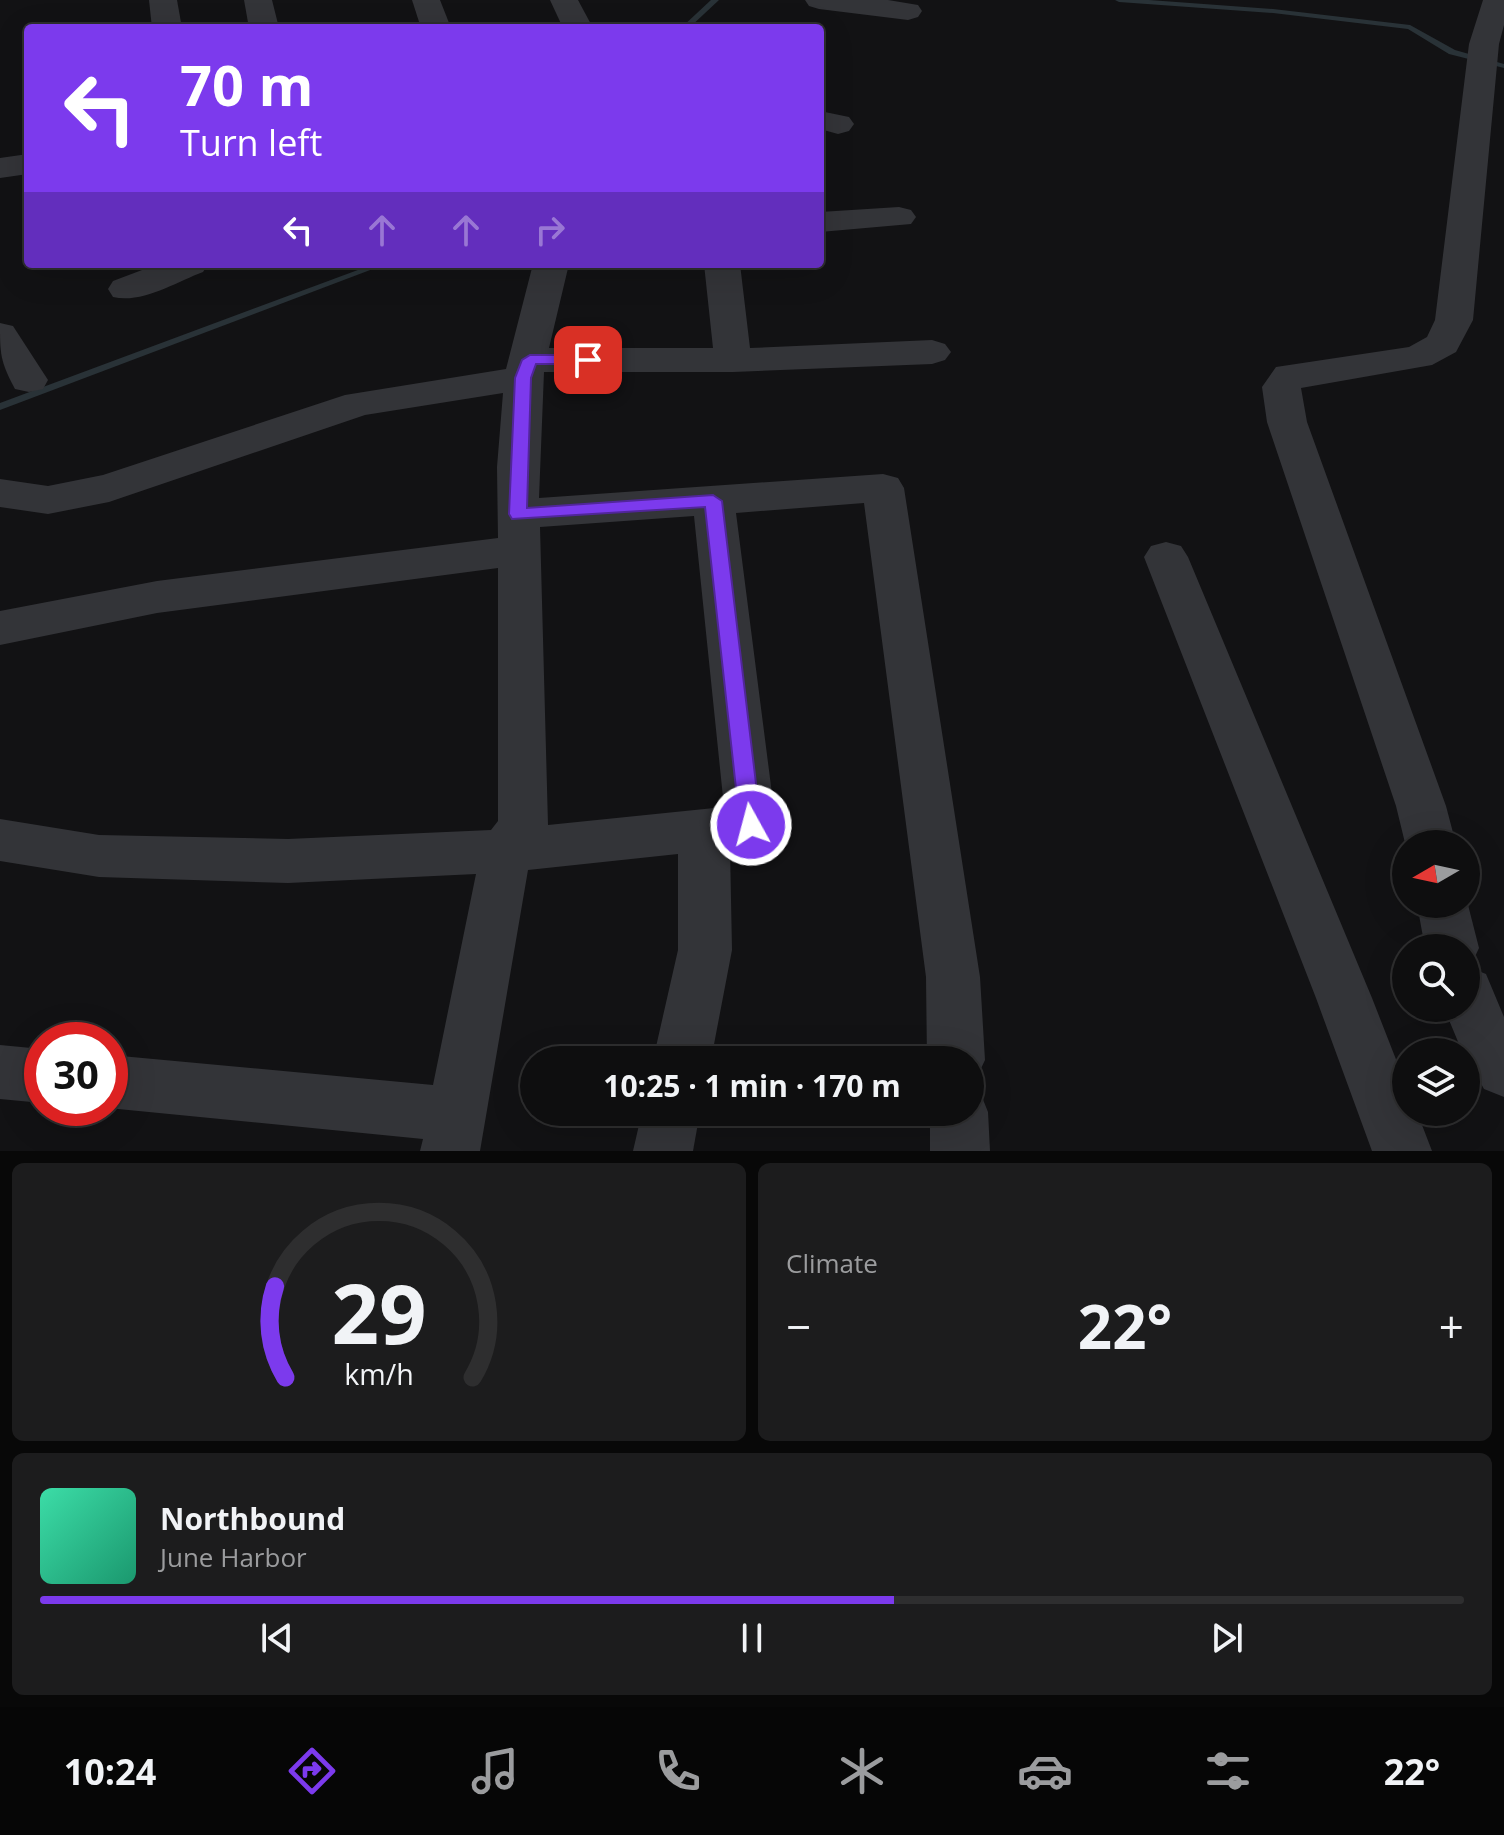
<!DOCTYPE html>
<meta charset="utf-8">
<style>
:root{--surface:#0e0e0f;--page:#1c1c1d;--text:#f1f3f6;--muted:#9b9c9e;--line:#2e2e2f;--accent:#7c3aed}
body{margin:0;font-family:"Open Sans",sans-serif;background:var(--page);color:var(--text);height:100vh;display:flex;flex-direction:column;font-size:30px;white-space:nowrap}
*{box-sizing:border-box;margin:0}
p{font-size:26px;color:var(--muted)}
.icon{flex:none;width:44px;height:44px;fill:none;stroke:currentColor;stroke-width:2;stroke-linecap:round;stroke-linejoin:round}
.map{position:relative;height:1151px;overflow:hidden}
.drawer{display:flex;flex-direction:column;gap:12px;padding:12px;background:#080808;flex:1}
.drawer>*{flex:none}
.banner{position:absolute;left:24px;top:24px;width:800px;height:244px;border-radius:8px;box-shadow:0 8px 32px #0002,0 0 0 2px var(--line);background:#7c3aed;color:#fff;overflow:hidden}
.needle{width:52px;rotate:261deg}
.fabs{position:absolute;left:1392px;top:830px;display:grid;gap:16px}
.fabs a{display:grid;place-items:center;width:88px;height:88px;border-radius:50%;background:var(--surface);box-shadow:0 8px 32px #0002,0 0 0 2px var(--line);font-size:40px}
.speed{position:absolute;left:24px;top:1022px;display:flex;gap:16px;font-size:40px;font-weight:700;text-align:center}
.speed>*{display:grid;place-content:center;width:104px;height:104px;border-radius:50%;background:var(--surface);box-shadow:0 8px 32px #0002,0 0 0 2px var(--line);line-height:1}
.speed .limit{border:12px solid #d22;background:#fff;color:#111}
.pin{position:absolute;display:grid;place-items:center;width:68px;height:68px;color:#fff;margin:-34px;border-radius:16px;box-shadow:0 4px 12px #0006}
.me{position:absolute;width:88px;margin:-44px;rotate:353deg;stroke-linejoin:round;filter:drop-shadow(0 0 6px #0008)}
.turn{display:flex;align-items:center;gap:28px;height:168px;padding:0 24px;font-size:36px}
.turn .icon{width:104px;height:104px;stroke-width:2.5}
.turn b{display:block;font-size:56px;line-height:68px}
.lanes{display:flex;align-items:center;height:76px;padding:0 24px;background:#0003;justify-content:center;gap:40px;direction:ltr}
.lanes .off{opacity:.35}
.big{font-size:60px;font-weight:700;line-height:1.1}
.drawer .card{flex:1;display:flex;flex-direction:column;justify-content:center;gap:12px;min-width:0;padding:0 28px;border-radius:12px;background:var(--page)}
.drawer .dial{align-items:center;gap:0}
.dial svg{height:208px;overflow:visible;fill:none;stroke:var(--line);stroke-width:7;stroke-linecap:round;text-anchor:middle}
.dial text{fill:var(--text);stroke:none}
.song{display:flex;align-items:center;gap:24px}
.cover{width:96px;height:96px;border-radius:12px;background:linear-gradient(135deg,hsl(160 70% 55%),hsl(160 70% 35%))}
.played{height:8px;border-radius:4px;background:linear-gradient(90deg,var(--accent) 60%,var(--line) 60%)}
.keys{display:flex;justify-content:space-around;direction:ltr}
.heat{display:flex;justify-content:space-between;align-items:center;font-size:44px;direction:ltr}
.drawer .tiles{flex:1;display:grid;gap:12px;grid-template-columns:1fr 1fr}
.card:last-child{grid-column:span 2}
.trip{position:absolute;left:520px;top:1046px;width:464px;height:80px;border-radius:40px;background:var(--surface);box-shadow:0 8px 32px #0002,0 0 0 2px var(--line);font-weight:700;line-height:80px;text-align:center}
.tabs{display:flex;height:128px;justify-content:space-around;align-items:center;background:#060606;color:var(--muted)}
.tabs .icon{width:56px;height:56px}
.tabs .active{color:var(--accent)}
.tabs b{font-size:36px;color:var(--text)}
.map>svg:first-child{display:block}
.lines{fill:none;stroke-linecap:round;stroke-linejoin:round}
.stream{fill:#293237;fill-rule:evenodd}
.minor{fill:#333438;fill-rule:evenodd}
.route{fill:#7c3aed;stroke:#51269a;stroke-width:2}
</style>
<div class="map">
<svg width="1504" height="1151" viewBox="0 0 1504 1151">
<rect width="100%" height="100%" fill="#121214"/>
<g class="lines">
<g class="stream">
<path d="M711,0H719L689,28H681Z"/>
<path d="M1115,0H1149L1273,9L1410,25L1455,50L1504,64V68L1449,54L1408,29L1273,13L1119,2Z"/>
<path d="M374,264H386L0,410V403Z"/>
</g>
<g class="minor">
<path d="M149,0H177L182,28H152Z"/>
<path d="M244,0H272L279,28H249Z"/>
<path d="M412,0H440L451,28H421Z"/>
<path d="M550,0H578L593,28H563Z"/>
<path d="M805,0H888L918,5L922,11L918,17L908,20L819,9L809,6Z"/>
<path d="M1483,0H1504V25L1499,44L1473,320L1456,352L1432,365L1301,388L1307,422L1446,806L1456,844H1406V847L1396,806L1267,422L1262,387L1276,367L1409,347L1427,337L1435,320L1469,44Z"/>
<path d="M820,111L849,117L854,124L849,131L838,134L820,129Z"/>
<path d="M28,154V174L0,178V158Z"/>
<path d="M899,207L911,210L916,217L911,224L820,232V212Z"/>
<path d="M158,264H208L203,272C176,282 142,304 113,297L108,289L113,281Z"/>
<path d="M533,264H569L549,348H713L704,264H740L750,348L932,340L945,344L951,352L945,360L932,364L733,372H544L539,498L883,474L898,478L904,488L980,977L985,1060L976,1079L970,1081V1060H927L926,977L864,503L736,513L776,825L769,840L730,848L732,950L711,1060H653L678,950V854L528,870L480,1151H420L423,1139L108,1108L110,1055L433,1085L476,874L288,883L99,877L0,861V819L99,835L288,839L491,830L498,821V568L157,613L0,645V611L157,581L498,538L497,467L503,393L365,415L109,502L48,514L0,507V479L48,486L103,475L345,395L506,369ZM694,516L724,807L548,825L540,527Z"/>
<path d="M0,323L13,326L48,380L43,389L29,392L15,389C0,361 0,354 0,323Z"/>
<path d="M1166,542L1181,546L1188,557L1372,998L1406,1085V1112H1417L1432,1151H1372L1316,998L1144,557L1151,546Z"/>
<path d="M1466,897L1479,948L1471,965L1466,966L1486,974L1504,1017V1097L1484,1089L1459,1044L1444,1008H1466V948H1425L1417,904H1466Z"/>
<path d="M0,1045L42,1049V1103L0,1099Z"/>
<path d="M970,1089L980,1092L988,1112L990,1151H930V1112H970Z"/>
<path d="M642,1112H700L693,1151H633Z"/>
</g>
</g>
<path class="route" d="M530,355H588L595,360L588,364H536L531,378L527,508L713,495L722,501L761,825L758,831L751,833L743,831L740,825L705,507L512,519L509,514L515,378L522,360Z"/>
</svg>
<div class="fabs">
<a><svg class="needle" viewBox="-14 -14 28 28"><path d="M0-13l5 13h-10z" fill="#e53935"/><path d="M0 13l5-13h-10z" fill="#9b9c9e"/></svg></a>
<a><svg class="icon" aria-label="search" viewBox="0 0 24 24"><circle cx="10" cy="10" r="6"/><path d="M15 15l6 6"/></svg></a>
<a><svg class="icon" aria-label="layers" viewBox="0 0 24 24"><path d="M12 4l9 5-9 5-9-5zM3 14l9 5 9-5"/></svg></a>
</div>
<div class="speed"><div class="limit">30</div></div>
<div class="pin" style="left:588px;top:360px;background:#d93025"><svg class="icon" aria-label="arrive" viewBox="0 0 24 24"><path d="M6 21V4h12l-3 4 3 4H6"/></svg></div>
<svg class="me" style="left:751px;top:825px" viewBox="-20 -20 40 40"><circle r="17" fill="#7c3aed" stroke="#fff" stroke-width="3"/><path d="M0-11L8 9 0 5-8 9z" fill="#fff"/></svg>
<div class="trip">10:25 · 1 min · 170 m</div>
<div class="banner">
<div class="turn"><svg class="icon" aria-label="left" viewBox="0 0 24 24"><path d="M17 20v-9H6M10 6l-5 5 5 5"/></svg><div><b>70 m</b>Turn left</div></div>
<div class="lanes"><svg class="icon" aria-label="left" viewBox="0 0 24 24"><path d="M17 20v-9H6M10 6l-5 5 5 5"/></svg><svg class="icon off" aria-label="ahead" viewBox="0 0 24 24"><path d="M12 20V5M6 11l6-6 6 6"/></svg><svg class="icon off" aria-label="ahead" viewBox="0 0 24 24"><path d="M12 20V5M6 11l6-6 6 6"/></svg><svg class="icon off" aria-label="right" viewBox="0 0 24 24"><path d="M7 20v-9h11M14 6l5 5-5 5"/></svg></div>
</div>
</div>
<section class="drawer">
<div class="tiles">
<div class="card dial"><svg viewBox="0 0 100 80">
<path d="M14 69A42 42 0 1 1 86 69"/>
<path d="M14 69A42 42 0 0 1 10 34" stroke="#7c3aed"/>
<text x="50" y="56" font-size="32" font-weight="700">29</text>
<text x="50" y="72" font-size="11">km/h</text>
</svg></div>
<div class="card"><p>Climate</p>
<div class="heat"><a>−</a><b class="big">22°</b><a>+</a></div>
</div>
<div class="card">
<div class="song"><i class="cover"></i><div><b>Northbound</b><p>June Harbor</p></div></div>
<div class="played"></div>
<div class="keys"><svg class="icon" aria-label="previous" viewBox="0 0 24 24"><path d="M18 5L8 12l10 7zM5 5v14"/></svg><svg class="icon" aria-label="pause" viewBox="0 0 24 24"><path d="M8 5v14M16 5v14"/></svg><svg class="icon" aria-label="next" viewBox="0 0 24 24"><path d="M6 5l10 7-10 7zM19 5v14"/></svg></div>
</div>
</div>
</section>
<nav class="tabs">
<b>10:24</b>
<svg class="icon active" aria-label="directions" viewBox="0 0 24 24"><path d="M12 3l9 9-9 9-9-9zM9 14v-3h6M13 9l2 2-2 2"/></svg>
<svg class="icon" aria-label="music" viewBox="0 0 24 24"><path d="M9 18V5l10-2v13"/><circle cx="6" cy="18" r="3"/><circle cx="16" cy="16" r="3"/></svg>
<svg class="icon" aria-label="phone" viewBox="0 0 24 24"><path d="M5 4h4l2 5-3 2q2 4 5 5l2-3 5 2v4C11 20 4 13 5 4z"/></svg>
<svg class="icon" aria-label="climate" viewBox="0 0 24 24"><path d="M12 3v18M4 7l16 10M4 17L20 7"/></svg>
<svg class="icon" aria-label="car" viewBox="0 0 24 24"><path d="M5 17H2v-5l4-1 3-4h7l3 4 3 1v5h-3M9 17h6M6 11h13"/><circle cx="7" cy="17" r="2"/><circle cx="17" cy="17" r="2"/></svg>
<svg class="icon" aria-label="filters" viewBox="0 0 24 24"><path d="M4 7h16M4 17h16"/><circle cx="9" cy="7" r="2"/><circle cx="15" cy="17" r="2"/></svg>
<b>22°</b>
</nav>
